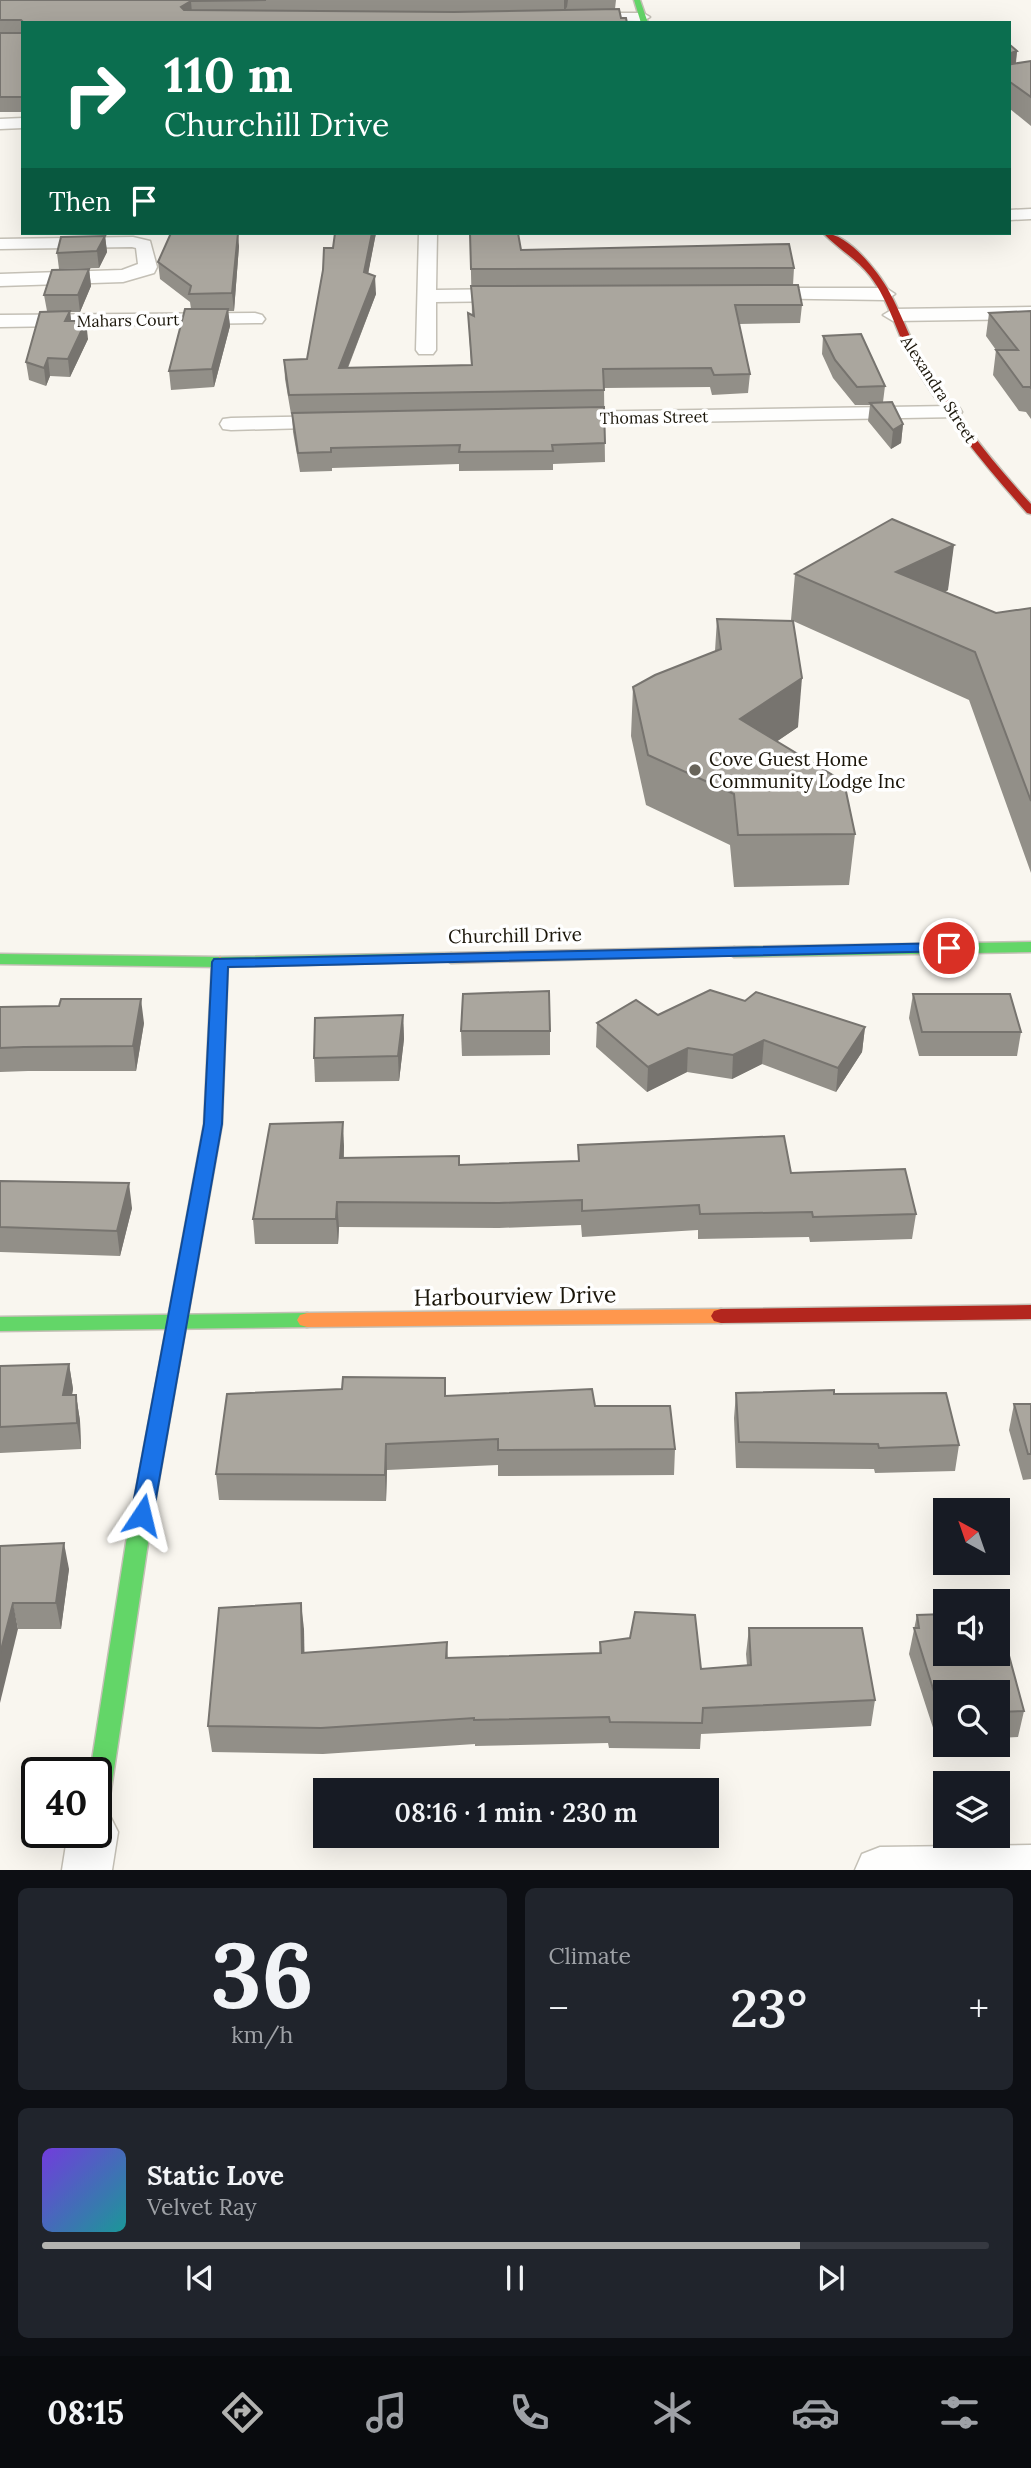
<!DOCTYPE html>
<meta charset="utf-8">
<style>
:root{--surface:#171b24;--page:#20242c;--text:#f1f3f6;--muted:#9ea1a6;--line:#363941;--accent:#b3b3b0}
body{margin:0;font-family:Lora,serif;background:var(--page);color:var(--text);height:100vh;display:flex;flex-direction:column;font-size:26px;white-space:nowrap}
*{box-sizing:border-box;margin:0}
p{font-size:23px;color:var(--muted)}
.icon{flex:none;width:38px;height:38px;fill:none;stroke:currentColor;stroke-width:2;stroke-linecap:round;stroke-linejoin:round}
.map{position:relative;height:1870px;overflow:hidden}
.details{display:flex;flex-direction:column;gap:18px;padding:18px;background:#0d0f14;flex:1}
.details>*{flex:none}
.hud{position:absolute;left:21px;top:21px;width:990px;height:214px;border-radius:0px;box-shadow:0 7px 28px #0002;background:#0b6e4f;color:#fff;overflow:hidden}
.needle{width:46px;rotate:320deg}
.tools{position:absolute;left:933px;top:1498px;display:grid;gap:14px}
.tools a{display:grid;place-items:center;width:77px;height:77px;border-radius:0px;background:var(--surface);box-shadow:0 7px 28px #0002;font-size:35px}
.speed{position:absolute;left:21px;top:1757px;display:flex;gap:14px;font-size:35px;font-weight:700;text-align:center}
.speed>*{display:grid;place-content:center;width:91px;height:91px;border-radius:50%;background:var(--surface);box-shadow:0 7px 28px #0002;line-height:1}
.speed .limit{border:4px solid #111;border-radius:10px;background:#fff;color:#111}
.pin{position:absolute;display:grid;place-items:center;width:60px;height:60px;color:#fff;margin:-30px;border:4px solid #fff;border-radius:50%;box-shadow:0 2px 7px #0007}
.me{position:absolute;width:77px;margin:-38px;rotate:10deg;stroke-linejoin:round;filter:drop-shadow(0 0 5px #0008)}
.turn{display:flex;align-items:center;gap:24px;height:147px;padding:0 28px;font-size:32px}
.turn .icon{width:91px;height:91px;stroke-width:2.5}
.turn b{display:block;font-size:49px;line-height:60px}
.then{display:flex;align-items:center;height:66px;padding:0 28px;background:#0003;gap:14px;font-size:26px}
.big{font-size:52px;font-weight:600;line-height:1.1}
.details .tile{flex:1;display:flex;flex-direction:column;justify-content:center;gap:10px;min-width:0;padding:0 24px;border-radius:10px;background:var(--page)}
.details .dial{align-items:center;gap:0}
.dial b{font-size:91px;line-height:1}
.song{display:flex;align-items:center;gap:21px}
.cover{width:84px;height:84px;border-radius:10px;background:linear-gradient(135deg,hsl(260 70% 55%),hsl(180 70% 35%))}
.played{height:7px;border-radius:4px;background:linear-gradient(90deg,var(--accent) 80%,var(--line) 80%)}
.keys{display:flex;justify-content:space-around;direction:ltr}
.heat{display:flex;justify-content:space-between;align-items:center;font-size:38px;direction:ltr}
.details .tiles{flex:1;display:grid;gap:18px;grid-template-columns:1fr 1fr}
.tile:last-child{grid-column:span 2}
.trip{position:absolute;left:313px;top:1778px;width:406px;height:70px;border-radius:0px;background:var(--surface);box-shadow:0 7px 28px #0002;font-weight:600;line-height:70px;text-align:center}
.menu{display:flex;height:112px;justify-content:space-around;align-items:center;background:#090b0e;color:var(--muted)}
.menu .icon{width:49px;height:49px}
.menu .on{color:var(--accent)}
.menu b{font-size:32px;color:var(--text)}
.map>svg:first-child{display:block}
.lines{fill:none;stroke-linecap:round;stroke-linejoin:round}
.street-casing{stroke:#c4c0b6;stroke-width:3}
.fast-casing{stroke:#c4c0b6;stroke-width:3}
.slow-casing{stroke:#c4c0b6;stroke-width:3}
.jam-casing{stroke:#c4c0b6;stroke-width:3}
.street{fill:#fefefd;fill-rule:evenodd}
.fast{fill:#63d668;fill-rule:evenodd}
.slow{fill:#ff974d;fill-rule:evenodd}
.jam{fill:#b3261e;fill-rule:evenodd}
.wall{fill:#928f88}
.shaded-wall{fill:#77746f}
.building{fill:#aaa69e;stroke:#77746f;stroke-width:2}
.route{fill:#1a73e8;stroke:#114b97;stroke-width:2}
.poi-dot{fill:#68645a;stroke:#fff;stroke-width:2.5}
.labels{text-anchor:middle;stroke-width:7;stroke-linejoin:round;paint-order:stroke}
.far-street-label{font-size:16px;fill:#1a1509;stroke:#fff}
.poi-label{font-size:19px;fill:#1a1509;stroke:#fff;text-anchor:start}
.street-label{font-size:19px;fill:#1a1509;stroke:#fff}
.near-street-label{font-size:23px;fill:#1a1509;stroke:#fff}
</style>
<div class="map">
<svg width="1031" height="1870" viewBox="0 0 1031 1870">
<rect width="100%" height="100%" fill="#f9f6ef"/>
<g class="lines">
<defs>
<g id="street">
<path d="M579,13H643L650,17L643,21L574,20L572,17Z"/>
<path d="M23,118V128L0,129V119Z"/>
<path d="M1031,209V219L1010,220V210Z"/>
<path d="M419,233H437L436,290L513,289L522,295L513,301L436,302V350L433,354H419L416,350Z"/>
<path d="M133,237L150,241L157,267L154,273L123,282L0,286V274L122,270L138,264L136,248L132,247L0,249V239Z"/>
<path d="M757,288H886L895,294L886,300L750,298L748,294L750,290Z"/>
<path d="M1031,307V319L893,321L883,315L893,309Z"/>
<path d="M255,313L262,315L265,319L262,323L0,327V315Z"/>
<path d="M951,406L959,407L962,412L959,417L564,424L556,423L553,418L556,413L564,412Z"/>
<path d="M337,416L345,417L348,422L345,427L231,430L223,429L220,424L223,419L231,418Z"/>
<path d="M96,1811L110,1816L118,1832L112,1870H62L68,1832H96Z"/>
<path d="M1031,1845V1870H855L862,1854L880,1847Z"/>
</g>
<g id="fast">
<path d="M634,0H640L648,23H641Z"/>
<path d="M1031,942V952L734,957L726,952L734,947Z"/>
<path d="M451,953L457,955L459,958L457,961L220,967L0,964V954L220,957Z"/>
<path d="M307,1313L314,1315L317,1320L314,1325L307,1327L0,1331V1317Z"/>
<path d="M168,1365L175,1367L178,1372L148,1543L108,1810L105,1818L96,1821V1773H90L126,1543L158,1372L161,1367Z"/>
</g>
<g id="slow">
<path d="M734,947L740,949L742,952L740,955L451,963L443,958L451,953Z"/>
<path d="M220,957L228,962L222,1124L178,1372L175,1377L168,1379L161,1377L158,1372L204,1124L212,962Z"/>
<path d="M721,1309L728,1311L731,1316L728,1321L721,1323L307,1327L300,1325L297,1320L300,1315L307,1313Z"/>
</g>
<g id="jam">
<path d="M823,233C843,233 865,257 877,273C898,300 906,334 924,363C954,414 991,460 1031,504V514L1027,513C985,466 945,417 913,363C897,335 890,302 870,276C857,259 837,248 823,233Z"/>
<path d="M1031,1305V1319L721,1323L714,1321L711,1316L714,1311L721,1309Z"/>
</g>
</defs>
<use href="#street" class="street-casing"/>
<use href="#fast" class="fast-casing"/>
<use href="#slow" class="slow-casing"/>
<use href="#jam" class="jam-casing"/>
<use href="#street" class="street"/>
<use href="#fast" class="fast"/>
<use href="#slow" class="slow"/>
<use href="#jam" class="jam"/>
</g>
<g class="wall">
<path d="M0,0H616L615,9L621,18L627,23H23V112H0Z"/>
<path d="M1010,45L1017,51L1016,63L1031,61V126L1010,109Z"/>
<path d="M335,233H376L368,273L376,294L348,368L471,365L468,313L472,315L470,233L521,250L794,268L793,285L802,305L800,323L739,324L750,374L748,393L712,395L710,387L604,388L605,462L553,464V470L459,471V464L332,468V471L300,472L293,432L292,414H291L285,379L284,360L307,359L333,248Z"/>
<path d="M105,236L107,252L99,268L59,269L57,253Z"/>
<path d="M239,246L234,311H228L230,326L214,387L171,390L169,371L191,309L190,302L160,279L158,262Z"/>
<path d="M89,269L91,286L80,312H70L71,321L88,339L70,377L50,376L46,386L29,380L26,362L47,311L44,295Z"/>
<path d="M1031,311V419L1026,412L1019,411L993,375L996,350L986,336L989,313Z"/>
<path d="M823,336L885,386L883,402L903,424L901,443L891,449L868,421L870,405H855L833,378L822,354Z"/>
<path d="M795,574L948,590L945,592L996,613L1031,608V873L969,700L791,620Z"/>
<path d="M717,619L798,727L776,742L855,834L849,885L734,887L730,845L646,805L631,736L633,687L715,651Z"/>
<path d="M913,994L1021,1032L1017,1056H919L909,1018Z"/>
<path d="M745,1001L865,1027L862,1052L836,1092L762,1064L732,1079L687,1072L647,1092L596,1047L597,1023L658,1015Z"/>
<path d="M0,1007L144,1023L136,1071H28L0,1072Z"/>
<path d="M403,1015L404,1039L399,1081L315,1082L314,1058Z"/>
<path d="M461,1031H550V1055L462,1056Z"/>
<path d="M578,1145L791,1173L916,1214L912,1239L810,1242L809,1237L698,1239V1230L582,1237L581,1225L499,1228L339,1227L338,1244H255L253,1219L344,1146V1158L459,1165L578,1161Z"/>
<path d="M0,1181L132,1208L120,1256L0,1252Z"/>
<path d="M69,1364L73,1389L72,1395H76L80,1421L81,1449L0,1453V1366Z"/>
<path d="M736,1393L834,1394L959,1445L955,1471L875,1473L874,1469L736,1468L734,1418Z"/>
<path d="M446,1396L595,1406L675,1449L674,1475L498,1476V1465L387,1470L386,1501L219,1500L216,1474Z"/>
<path d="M1014,1404H1031V1479L1023,1480L1009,1430Z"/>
<path d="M0,1546L69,1569L61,1629H18Z"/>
<path d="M301,1603L304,1653L447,1642L448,1658L599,1654L600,1642L701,1669L747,1665L746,1654L749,1628L875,1700L871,1726L701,1734L700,1749L609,1748L608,1743L475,1746V1744L323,1754L212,1752L208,1726Z"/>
<path d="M917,1615L1024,1711L1018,1737L998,1738V1692H945V1740H937L909,1654Z"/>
</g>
<g class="shaded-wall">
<path d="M564,0H568L567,7L564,11Z"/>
<path d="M191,1L192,14L182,21L181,7Z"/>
<path d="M1017,51L1014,75L1010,77L1011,53Z"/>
<path d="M238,233L239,246L234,311L232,293Z"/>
<path d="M372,233H376L365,290L364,272Z"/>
<path d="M105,236L107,252L99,268L97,251Z"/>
<path d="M89,269L91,286L80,312L78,295Z"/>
<path d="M375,276L376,294L340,387L339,368Z"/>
<path d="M228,309L230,326L214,387L212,369Z"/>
<path d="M70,311L72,329L65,321Z"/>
<path d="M86,321L88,339L70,377L68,359Z"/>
<path d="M48,358L50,376L46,386L44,368Z"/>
<path d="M903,424L901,443L891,449L893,430Z"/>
<path d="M954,545L948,590L894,617L896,572Z"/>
<path d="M802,678L798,727L736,769L740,719Z"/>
<path d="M141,999L144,1023L136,1071L133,1046Z"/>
<path d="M403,1015L404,1039L399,1081L398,1056Z"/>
<path d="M865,1027L862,1052L836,1092L838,1068Z"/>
<path d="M764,1040L762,1064L732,1079L733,1055Z"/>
<path d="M688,1048L687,1072L647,1092L648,1067Z"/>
<path d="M343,1122L344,1146L342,1183L340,1158Z"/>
<path d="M129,1183L132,1208L120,1256L117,1231Z"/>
<path d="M337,1202L339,1227L338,1244L336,1219Z"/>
<path d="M69,1364L73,1389L67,1421L63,1395Z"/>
<path d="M76,1395L80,1421L81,1449L77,1423Z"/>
<path d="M386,1444L387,1470L386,1501L385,1475Z"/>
<path d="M64,1543L69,1569L61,1629L56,1603Z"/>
<path d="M13,1603L18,1629L0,1703V1654Z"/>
<path d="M301,1603L304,1629L305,1679L302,1653Z"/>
</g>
<g class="building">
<path d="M0,0H266L191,1L181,7L184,10L454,12L619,9L621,18H626L627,23H24L21,20H0Z"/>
<rect x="0" y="33" width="23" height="64"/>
<path d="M1010,45L1017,51L1011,53L1012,64L1031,61V97L1010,82Z"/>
<path d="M171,233H238L232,293L189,294L191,286L158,262Z"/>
<path d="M335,233H372L364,272L375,276L339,368L472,365L468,313L474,316L471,286L798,285L802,305H735L750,374L714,375L711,368L603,369L604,390L289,395L284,360L307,359L323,270L324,248H333Z"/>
<path d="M470,233H518L521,250L789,244L794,268L471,269Z"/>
<path d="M105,236L97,251L57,253L61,237Z"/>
<path d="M89,269L78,295H44L52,270Z"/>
<path d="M185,309H228L212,369L169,371Z"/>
<path d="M70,311L65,321H86L68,359L48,358L44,368L26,362L40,312Z"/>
<path d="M1031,311V388L1030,387H1023L996,350H1018L989,313Z"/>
<path d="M861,334L885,386L857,387L835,360L823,336Z"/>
<path d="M892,402L903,424L893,430L870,403Z"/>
<path d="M604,407L605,443L552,445L553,451L459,452L460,445L331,448V452L298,453L292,413Z"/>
<path d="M892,519L954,545L896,572L996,613L1031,608V801L975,652L795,574Z"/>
<path d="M717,619L793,621L802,678L740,719L844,782L855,834L738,835L734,794L648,755L633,687L655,675L721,649Z"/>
<path d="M710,990L745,1001L756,992L865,1027L838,1068L764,1040L733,1055L688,1048L648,1067L597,1023L636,1000L658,1015Z"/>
<path d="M549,991L550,1031H461L463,994Z"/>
<path d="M913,994H1010L1021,1032H922Z"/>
<path d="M61,999H141L133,1046L24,1047L0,1048V1007L59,1006Z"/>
<path d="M403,1015L398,1056L314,1058L315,1018Z"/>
<path d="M343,1122L340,1158L459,1156V1165L579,1161L578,1145L784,1136L791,1173L905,1169L916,1214L813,1217L812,1212L700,1214L699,1205L582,1211V1200L499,1203L337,1202L336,1219H253L270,1124Z"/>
<path d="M0,1181L129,1183L117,1231L0,1227Z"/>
<path d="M69,1364L63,1395H76L77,1423L0,1427V1366Z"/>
<path d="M343,1377L445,1378V1396L592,1389L595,1406H670L675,1449L498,1450V1439L386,1444L385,1475L216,1474L227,1394L342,1389Z"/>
<path d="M834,1390V1394L946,1393L959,1445L879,1448L878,1444L739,1442L736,1393Z"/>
<path d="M1014,1404H1031V1454H1028Z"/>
<path d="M64,1543L56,1603H13L0,1654V1546Z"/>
<path d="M301,1603L302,1653L447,1642L446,1658L601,1653L600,1642L630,1638L635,1612L695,1615L701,1669L751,1665L749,1628H862L875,1700L703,1708L702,1723L610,1722L609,1717L474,1720V1718L321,1728L208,1726L219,1608Z"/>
<path d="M945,1614V1654H998V1615L1024,1711L998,1712V1692H945V1714H941L914,1628H919L917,1615Z"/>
</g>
<path class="route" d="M949,943L955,945L957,948L955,951L228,967L222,1124L153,1515L149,1521L142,1524L134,1521L131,1515L204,1124L212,962L214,959Z"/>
<circle class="poi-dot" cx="695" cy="770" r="7"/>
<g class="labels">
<g class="far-street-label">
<text transform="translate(128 320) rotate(-1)" y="6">Mahars Court</text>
<text transform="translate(939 389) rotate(57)" y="6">Alexandra Street</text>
<text transform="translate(654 417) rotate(-1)" y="6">Thomas Street</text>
</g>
<g class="poi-label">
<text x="709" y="766">Cove Guest Home<tspan x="709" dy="22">Community Lodge Inc</tspan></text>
</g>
<g class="street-label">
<text transform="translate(515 935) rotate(-1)" y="7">Churchill Drive</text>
</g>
<g class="near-street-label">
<text transform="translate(515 1296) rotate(-1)" y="8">Harbourview Drive</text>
</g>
</g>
</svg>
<div class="tools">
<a><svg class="needle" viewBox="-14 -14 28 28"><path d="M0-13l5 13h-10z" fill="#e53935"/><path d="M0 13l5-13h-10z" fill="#9ea1a6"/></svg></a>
<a><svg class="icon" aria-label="sound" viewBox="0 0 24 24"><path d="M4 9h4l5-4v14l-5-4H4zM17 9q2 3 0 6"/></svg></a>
<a><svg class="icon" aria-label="search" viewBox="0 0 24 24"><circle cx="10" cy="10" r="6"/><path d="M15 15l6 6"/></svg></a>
<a><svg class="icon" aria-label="layers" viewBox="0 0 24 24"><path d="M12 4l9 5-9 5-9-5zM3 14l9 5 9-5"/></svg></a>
</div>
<div class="speed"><div class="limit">40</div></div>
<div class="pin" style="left:949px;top:948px;background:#d93025"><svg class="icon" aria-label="arrive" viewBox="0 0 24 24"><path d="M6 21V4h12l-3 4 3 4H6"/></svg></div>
<svg class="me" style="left:142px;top:1515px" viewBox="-20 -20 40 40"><path d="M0-17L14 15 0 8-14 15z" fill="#1a73e8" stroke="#fff" stroke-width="4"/></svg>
<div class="trip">08:16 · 1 min · 230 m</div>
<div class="hud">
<div class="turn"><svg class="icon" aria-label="right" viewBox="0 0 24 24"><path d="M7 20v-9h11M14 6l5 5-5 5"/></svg><div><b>110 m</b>Churchill Drive</div></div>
<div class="then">Then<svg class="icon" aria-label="arrive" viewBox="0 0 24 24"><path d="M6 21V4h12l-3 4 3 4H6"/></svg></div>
</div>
</div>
<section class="details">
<div class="tiles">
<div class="tile dial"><b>36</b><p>km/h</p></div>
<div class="tile"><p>Climate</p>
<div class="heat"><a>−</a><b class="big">23°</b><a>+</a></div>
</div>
<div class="tile">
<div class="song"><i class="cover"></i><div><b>Static Love</b><p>Velvet Ray</p></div></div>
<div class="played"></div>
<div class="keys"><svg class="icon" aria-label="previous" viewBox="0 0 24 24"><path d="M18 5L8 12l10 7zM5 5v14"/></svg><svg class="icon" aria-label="pause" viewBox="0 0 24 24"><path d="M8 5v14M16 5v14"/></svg><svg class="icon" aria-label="next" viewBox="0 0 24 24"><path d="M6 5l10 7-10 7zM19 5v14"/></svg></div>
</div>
</div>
</section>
<nav class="menu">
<b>08:15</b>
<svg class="icon on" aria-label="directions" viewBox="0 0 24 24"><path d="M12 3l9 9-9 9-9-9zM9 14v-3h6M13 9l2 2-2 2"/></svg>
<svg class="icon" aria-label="music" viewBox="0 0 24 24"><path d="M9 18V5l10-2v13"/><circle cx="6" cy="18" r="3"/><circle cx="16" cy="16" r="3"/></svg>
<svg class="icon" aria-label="phone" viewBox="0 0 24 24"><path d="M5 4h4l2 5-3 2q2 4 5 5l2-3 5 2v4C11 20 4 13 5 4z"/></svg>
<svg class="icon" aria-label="climate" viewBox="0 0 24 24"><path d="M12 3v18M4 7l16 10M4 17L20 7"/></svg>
<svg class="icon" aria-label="car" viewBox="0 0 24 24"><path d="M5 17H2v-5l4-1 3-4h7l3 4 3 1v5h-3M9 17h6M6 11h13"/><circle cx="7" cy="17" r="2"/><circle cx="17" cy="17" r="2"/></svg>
<svg class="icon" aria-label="filters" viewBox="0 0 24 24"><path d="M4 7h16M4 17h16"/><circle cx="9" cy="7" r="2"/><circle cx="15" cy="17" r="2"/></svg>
</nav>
